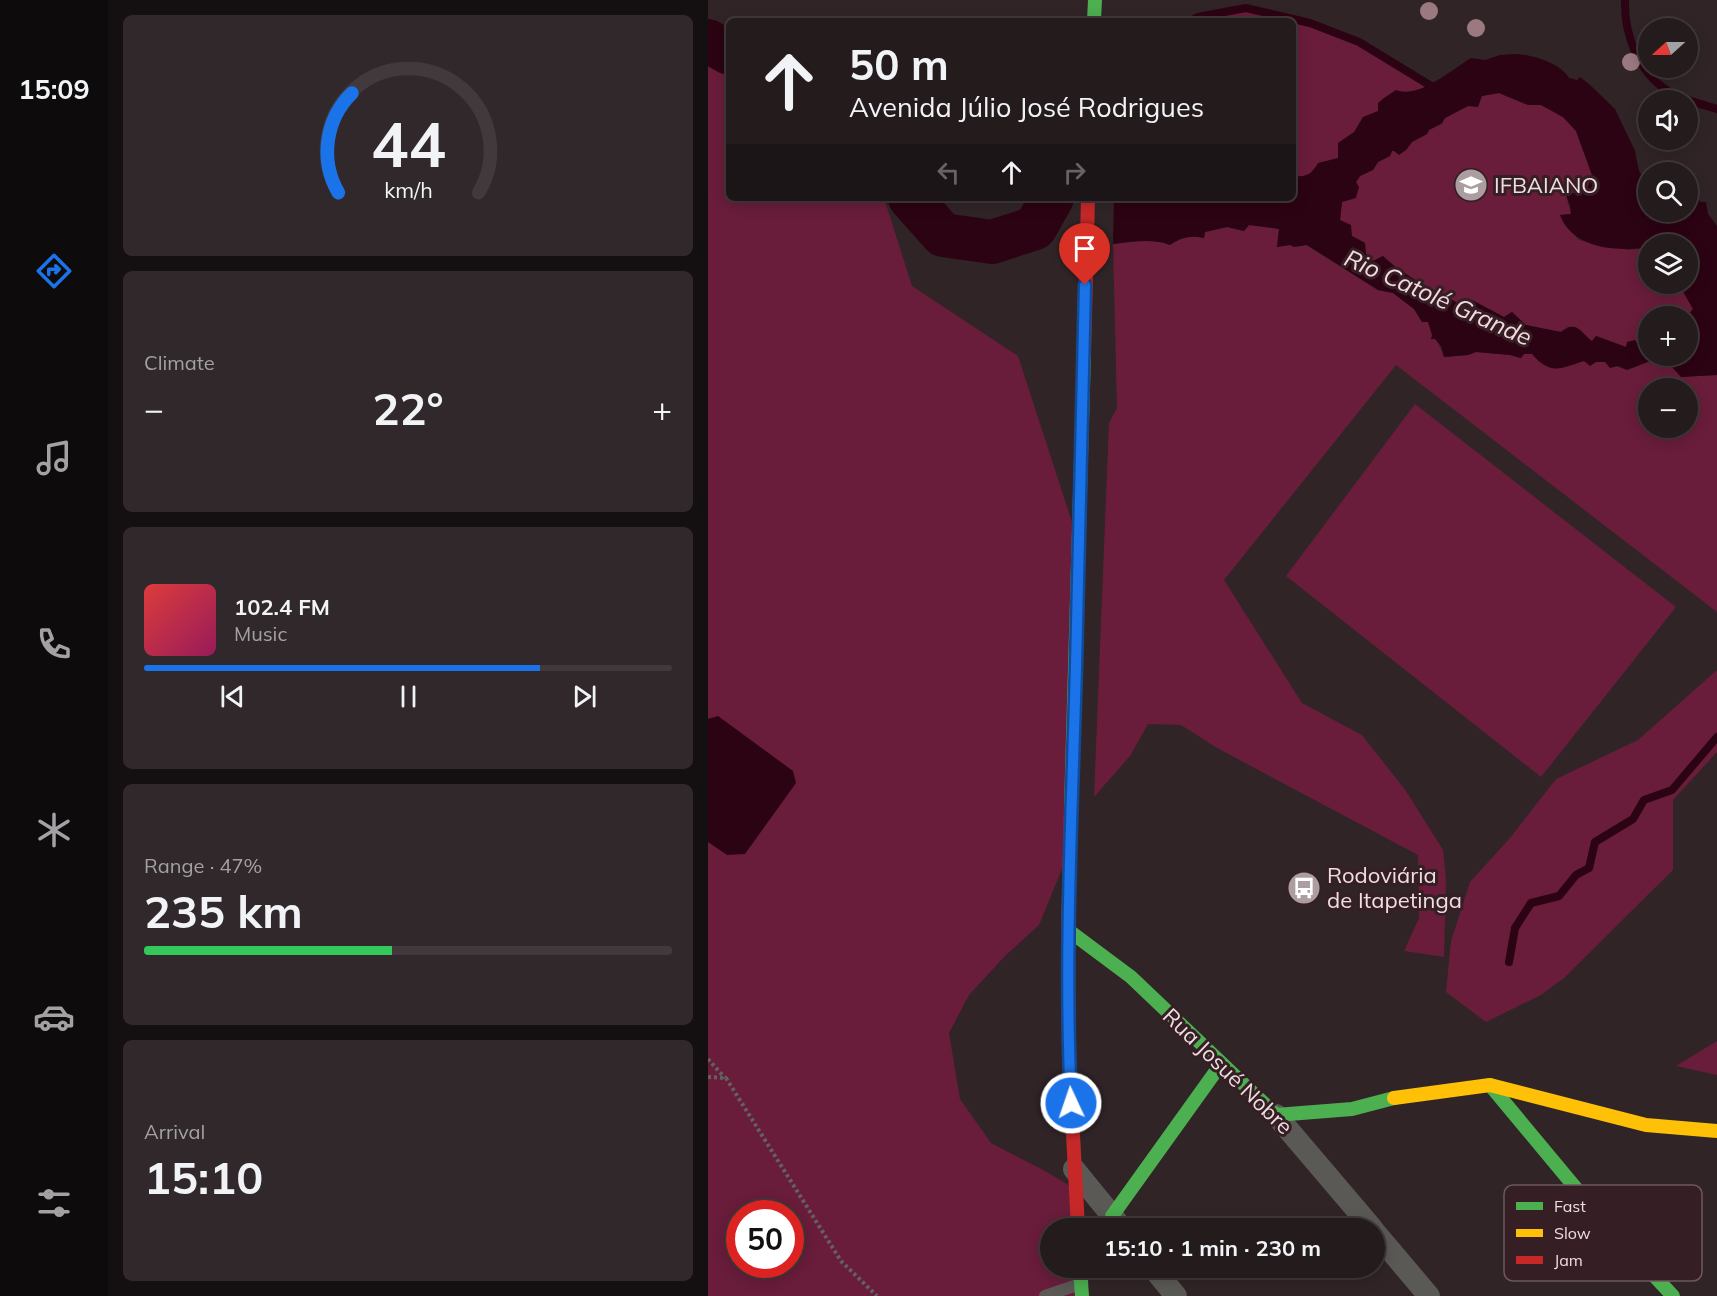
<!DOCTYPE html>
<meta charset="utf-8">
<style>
:root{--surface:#241b1d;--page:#30282a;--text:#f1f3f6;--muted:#a3a1a4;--line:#41393b;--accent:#1a73e8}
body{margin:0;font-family:Mulish,sans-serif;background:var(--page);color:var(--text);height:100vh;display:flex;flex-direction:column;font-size:22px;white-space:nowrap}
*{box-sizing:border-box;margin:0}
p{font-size:20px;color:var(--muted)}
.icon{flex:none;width:33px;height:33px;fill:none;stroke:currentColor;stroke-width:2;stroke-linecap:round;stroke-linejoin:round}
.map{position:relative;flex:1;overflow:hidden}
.panel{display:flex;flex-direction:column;gap:15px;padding:15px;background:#140f10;width:600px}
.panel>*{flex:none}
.guide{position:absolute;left:18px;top:18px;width:570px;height:183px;border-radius:9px;box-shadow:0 3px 15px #0003,0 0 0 2px var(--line);background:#241b1d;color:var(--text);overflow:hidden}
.needle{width:39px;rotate:249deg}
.fabs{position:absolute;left:930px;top:18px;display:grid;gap:12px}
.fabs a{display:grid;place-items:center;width:60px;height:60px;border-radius:50%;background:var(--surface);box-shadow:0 3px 15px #0003,0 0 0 2px var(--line);font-size:30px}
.speed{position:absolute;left:18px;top:1200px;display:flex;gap:12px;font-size:30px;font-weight:700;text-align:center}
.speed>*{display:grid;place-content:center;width:78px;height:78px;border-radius:50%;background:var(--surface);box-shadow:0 3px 15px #0003,0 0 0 2px var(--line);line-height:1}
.speed .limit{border:9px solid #d22;background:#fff;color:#111}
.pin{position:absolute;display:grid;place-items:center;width:51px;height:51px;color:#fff;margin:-62px -26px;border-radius:50% 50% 50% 0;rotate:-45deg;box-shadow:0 0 6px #0007}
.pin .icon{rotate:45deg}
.me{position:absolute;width:66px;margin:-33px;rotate:357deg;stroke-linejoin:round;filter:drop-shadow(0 0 4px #0008)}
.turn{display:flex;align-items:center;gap:21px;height:126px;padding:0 24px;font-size:27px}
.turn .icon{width:78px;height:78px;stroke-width:2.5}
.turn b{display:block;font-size:42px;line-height:51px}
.lanes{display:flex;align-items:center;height:57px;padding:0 24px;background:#0003;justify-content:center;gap:30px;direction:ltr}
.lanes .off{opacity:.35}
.big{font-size:45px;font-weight:700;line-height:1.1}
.panel .card{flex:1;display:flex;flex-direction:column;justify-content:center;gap:9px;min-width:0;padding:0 21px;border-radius:9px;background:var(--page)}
.panel .dial{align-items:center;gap:0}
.dial svg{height:156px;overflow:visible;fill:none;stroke:var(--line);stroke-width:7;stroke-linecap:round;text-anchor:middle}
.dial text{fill:var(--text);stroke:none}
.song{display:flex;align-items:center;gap:18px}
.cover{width:72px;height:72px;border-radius:9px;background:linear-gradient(135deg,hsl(0 70% 55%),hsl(330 70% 35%))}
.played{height:6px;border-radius:3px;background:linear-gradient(90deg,var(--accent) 75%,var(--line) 75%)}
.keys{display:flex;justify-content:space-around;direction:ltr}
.heat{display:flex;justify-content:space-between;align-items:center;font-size:33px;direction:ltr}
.charge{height:9px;border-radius:4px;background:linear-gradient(90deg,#34c759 47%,var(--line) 0)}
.trip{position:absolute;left:332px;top:1218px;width:345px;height:60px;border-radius:30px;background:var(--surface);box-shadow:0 3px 15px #0003,0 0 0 2px var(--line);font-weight:700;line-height:60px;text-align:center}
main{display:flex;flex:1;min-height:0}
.menu{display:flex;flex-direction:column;width:108px;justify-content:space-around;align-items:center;background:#0e0b0c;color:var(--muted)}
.menu .icon{width:42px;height:42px}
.menu .active{color:var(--accent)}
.menu b{font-size:27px;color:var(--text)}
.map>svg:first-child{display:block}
.green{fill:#691d3a;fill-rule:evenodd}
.water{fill:#2c0313;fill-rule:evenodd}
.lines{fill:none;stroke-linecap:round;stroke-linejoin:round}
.stream{stroke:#2c0313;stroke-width:8}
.river{stroke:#2c0313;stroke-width:44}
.path{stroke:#646161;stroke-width:4;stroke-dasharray:3 3;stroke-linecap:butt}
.lane{stroke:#5a5956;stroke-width:12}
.street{stroke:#5a5956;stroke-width:22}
.fast{stroke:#4caf50;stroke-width:14}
.slow{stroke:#ffc107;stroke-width:14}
.jam{stroke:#c62828;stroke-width:14}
.tree{fill:#9b7981}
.route-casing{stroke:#114b97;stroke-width:15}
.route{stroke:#1a73e8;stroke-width:10}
.labels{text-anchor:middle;stroke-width:6;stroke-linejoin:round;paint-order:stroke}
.poi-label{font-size:22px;fill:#eedee2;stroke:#351f25;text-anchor:start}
.street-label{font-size:22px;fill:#eedee2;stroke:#351f25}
.water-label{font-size:24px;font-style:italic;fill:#f5d9e0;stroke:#351f25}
.key{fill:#351f25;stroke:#6c585e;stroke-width:1.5}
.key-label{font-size:16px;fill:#eedee2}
</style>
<main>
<nav class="menu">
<b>15:09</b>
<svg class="icon active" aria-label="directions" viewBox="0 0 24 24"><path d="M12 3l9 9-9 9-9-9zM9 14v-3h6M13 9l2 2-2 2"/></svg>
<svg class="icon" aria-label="music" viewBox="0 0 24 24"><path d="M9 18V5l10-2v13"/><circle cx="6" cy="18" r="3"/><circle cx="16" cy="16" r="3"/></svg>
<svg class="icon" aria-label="phone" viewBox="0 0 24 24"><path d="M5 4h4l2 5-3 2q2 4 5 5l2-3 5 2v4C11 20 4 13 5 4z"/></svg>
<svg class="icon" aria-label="climate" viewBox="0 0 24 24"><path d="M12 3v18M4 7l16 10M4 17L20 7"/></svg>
<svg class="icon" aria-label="car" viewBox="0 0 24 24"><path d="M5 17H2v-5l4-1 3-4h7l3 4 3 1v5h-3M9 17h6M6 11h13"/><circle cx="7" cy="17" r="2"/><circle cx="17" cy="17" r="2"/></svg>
<svg class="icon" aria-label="filters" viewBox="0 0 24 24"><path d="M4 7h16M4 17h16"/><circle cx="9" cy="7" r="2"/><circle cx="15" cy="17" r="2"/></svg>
</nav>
<section class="panel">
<div class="card dial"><svg viewBox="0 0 100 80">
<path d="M14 69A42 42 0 1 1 86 69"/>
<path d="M14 69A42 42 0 0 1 21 18" stroke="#1a73e8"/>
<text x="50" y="56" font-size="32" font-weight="700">44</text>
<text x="50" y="72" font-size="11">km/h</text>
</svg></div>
<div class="card"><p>Climate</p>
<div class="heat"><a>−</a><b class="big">22°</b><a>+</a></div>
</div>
<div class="card">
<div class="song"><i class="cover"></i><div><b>102.4 FM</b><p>Music</p></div></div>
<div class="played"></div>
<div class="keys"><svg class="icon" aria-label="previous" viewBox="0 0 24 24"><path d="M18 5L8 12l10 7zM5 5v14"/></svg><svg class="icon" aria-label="pause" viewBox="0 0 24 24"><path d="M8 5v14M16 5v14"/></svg><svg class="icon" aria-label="next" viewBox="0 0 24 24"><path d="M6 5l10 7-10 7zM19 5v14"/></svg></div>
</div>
<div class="card"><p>Range · 47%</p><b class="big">235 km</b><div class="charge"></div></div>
<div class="card"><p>Arrival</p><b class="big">15:10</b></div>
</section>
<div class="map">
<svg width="1009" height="1296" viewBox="0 0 1009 1296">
<rect width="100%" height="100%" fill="#302427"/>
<g class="green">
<path d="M538,8L602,23L651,42L735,93L585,186V21H483Z"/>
<path d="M0,41L21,53V198H176L204,286L310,356L365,525L358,859L331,925L297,956L261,995L241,1033L252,1099L283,1143L339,1172L362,1186L372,1228H342V1268H382L379,1296H0ZM32,1214H82V1264H32Z"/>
<path d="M791,93L820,105H833L855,117L868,131L884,175L880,189L858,195L863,214L852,215L856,224L871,240L921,250L936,248L940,259V284H957L973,287L985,309L979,316H940V342L918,347L888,336L884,341L861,326L853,332L818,325L804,312L796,317L764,300L755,306C729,290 697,278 675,256L665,261L658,254L657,243L644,236L632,220L634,202L652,176L665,170L670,162L682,156L684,151L698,150L704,142L719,134L721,130L734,124L737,118L760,106L770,102L774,96Z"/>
<path d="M541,225H554L571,229L569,247L582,245L586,247L598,245L670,290L685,293L706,309L714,322H720C724,335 732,344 736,357L760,355L768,352L802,355L812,358L815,354H825L831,362L866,364L876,361L897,362L919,370L947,359L964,367L973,377L1009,375V612L688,365L516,580L594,703L654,735L698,791L735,850L738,880L736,957L696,951L711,918L710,855L509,748L473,725L440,724L422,756L386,797L401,423L409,408L405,244C424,242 444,238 462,245C473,237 483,235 496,238L497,232L519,227L536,231ZM940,388H980V428H940Z"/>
<path d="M707,404L968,607L833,777L578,576Z"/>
<path d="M1009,670V752L965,800V870L856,978L833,995L778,1022L738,992L743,941L762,882L802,838L848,779L930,740Z"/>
<path d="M1009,1041V1075L968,1066Z"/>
</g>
<g class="water">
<path d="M809,54C825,55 852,63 861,78L869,80L872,77L881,84L907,109L927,151L931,171L940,185V212H980V195H983L993,202H998L1000,214L1009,226V375L973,377L964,367L947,359L919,370L910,366L902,368L897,362H888L882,366L876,361C853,368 843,376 824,354H816L813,358L802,355L768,352L760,355L736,357L733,346L727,339H723L724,335L720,322H714L706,309L685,293L670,290L599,245L586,247L582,245L569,247L571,229L541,225L536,231L519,227L497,232L496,238C483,235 473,237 462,245C444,238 424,242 405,244L406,198H585V169L588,176C600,177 604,173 610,163L630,158V143L646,132L655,117L670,111V103L676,98L688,90C711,99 743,70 763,58L777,60L792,55ZM791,93L820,105H833L855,117L868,131L884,175L879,189L858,195L862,206L863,214L852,215C865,248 904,251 935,248L940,259V244H980V284H957L973,288L985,309L979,316L980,356H940V342L930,344L927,340L919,342L918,347L888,336L884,341C871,331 869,320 853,332L818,325L804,312L796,317L764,300L755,306C728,290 697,278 675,256L665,261L658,254L657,243L644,236L643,225L632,220L634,202L648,198L651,187L648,182L652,176L665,170L670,162L682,156L684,151H686L691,155L698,150L704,142L719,134L721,130L734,123L737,118L760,106L770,107L774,96Z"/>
<path d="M10,716L85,771L88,783L37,854L19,855L0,842V719Z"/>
</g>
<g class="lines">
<g class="stream">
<path d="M917,0C916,34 930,72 960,91C974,100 993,104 1009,109"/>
<path d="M483,21L490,17L538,8L602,23L651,42L728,89"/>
<path d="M801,962L807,928L823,903L851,896L868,875L881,868L887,842L925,819L936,800L964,790L1009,737"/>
</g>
<g class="river">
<path d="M0,41L21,53"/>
<path d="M202,198L235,235L284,242L327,228L344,198"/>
</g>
<g class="path">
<path d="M0,1059L17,1078"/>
<path d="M0,1077L18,1078L133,1261L169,1296"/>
</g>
<path class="lane" d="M337,1296L372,1284"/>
<g class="street">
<path d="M568,1115L664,1228"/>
<path d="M366,1169L414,1228"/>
<path d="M666,1231L721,1296"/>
<path d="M445,1268L468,1296"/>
</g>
<g class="fast">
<path d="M386,21L387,0"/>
<path d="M363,807L376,354"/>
<path d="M360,930L423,977L568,1115L644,1109L686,1098"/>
<path d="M782,1085L896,1222L965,1296"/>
<path d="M404,1216L513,1064"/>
<path d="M372,1268L374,1296"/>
</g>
<path class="slow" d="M686,1098L782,1085L938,1125L1009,1131"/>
<g class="jam">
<path d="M376,354L380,198"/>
<path d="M363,807L360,930L361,1059L370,1228"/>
</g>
</g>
<g class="tree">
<circle cx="721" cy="11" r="9"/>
<circle cx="768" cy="28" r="9"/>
<circle cx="923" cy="62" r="9"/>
</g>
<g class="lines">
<defs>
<path id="route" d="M363,1103C356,957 364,812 368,666C372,539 373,412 377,285"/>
</defs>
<use href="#route" class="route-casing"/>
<use href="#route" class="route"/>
</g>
<defs>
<symbol id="school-disc" viewBox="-11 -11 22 22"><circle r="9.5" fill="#ac9da1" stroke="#351f25"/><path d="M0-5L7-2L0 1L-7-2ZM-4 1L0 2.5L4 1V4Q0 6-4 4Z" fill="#fff"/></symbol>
<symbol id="bus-disc" viewBox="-11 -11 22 22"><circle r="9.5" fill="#ac9da1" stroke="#351f25"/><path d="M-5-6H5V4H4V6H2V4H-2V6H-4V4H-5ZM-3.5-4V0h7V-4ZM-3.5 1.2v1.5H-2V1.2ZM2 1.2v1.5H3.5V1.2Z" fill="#fff"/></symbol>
</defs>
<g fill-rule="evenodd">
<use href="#school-disc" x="744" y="166" width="38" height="38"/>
<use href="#bus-disc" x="577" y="869" width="38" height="38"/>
</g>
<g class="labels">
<g class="poi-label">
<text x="786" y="193">IFBAIANO</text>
<text x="619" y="883">Rodoviária<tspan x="619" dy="25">de Itapetinga</tspan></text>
</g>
<g class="street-label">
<text transform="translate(520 1071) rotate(44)" y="8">Rua Josué Nobre</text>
</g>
<g class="water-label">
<text transform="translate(730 298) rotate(24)" y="8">Rio Catolé Grande</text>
</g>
</g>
<rect x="796" y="1185" width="198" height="96" rx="9" class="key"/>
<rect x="808" y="1202" width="27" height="8" fill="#4caf50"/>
<rect x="808" y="1229" width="27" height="8" fill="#ffc107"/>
<rect x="808" y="1256" width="27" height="8" fill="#c62828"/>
<g class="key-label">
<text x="846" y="1212">Fast</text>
<text x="846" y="1239">Slow</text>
<text x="846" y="1266">Jam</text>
</g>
</svg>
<div class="fabs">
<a><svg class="needle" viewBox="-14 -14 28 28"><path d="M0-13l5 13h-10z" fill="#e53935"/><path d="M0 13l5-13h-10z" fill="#a3a1a4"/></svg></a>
<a><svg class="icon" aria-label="sound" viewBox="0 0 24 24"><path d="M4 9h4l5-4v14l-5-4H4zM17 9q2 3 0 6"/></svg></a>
<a><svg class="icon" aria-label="search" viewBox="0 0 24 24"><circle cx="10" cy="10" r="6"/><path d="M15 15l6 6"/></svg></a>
<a><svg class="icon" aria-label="layers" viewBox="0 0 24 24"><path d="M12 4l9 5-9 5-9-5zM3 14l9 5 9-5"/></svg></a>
<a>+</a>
<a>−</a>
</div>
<div class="speed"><div class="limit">50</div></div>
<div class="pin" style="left:377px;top:285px;background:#d93025"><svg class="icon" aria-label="arrive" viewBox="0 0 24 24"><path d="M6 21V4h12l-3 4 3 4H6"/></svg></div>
<svg class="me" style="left:363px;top:1103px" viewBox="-20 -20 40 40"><circle r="17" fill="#1a73e8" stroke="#fff" stroke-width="3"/><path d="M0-11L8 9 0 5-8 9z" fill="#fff"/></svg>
<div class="trip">15:10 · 1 min · 230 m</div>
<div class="guide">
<div class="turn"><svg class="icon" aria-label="ahead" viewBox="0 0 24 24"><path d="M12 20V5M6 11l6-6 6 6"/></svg><div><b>50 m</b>Avenida Júlio José Rodrigues</div></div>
<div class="lanes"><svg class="icon off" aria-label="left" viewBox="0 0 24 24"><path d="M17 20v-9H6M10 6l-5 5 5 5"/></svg><svg class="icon" aria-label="ahead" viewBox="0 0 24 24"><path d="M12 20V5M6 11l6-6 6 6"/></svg><svg class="icon off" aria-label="right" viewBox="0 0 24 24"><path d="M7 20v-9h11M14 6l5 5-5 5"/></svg></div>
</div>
</div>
</main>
